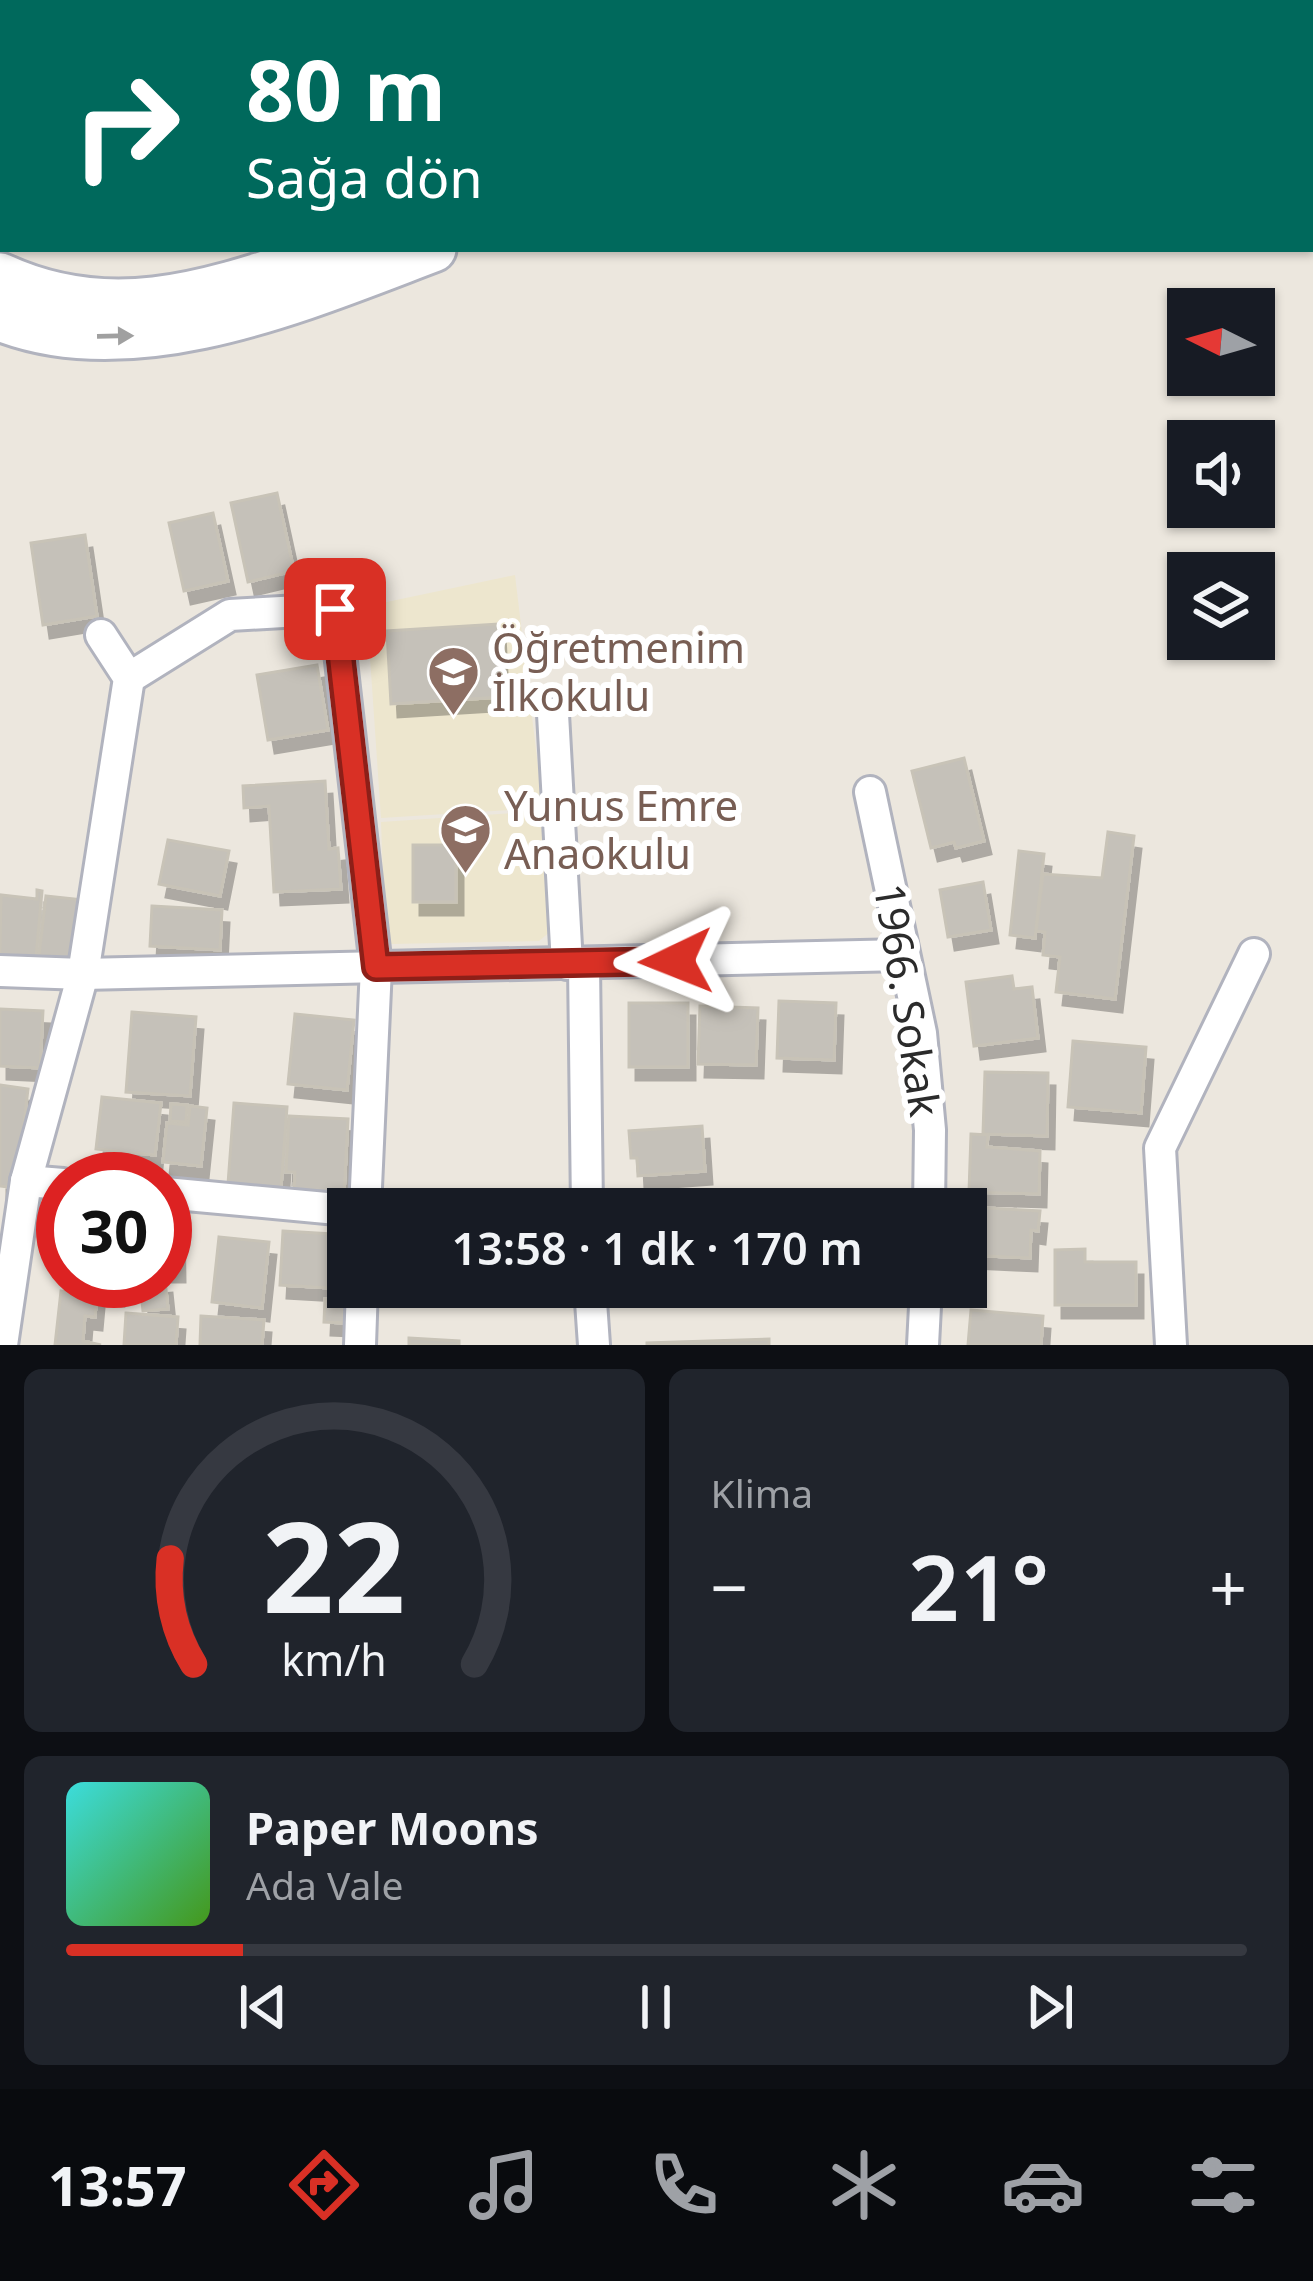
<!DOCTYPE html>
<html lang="tr">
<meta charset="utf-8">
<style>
:root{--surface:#171b24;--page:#20242c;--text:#f1f3f6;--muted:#9ea1a6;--line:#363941;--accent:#d93025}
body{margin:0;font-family:"Noto Sans",sans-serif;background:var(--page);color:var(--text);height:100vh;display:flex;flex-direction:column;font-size:45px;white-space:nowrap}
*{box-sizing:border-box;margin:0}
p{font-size:39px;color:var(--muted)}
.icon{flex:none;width:66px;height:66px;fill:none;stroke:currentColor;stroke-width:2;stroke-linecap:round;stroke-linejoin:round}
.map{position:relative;height:1345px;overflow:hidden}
.panel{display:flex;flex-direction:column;gap:24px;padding:24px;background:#0d0f14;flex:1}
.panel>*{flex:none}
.guide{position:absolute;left:0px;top:0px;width:1314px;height:252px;box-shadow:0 3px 9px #0004;background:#00695c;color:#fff;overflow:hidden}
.needle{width:78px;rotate:275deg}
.tools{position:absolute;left:1167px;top:288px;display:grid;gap:24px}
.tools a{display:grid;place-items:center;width:108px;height:108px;border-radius:0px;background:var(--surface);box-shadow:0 3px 9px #0004;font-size:60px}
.speed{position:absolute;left:36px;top:1152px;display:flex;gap:24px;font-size:60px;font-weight:700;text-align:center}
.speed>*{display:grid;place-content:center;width:156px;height:156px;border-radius:50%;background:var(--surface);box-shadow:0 3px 9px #0004;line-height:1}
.speed .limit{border:18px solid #d22;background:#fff;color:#111}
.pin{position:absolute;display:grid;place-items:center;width:102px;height:102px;color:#fff;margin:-51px;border-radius:24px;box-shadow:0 6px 18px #0006}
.me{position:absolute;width:132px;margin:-66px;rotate:268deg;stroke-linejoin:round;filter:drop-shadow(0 0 9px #0008)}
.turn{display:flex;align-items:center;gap:42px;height:252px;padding:0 48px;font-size:54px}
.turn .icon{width:156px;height:156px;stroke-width:2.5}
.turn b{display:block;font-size:84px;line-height:102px}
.big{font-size:90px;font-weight:600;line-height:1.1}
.panel .widget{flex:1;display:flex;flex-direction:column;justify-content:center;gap:18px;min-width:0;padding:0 42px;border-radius:18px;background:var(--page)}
.panel .dial{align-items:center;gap:0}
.dial svg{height:312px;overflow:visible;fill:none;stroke:var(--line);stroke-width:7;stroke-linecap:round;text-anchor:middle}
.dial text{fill:var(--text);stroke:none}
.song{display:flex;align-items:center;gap:36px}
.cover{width:144px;height:144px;border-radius:18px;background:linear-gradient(135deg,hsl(180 70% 55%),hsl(100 70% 35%))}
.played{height:12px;border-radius:6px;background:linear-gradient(90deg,var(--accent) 15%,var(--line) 15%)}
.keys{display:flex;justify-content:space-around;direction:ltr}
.heat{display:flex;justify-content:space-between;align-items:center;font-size:66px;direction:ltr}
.panel .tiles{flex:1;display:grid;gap:24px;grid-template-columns:1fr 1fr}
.widget:last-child{grid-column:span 2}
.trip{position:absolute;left:327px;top:1188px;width:660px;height:120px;border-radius:0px;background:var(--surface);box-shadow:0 3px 9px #0004;font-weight:600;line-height:120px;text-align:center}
.tab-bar{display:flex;height:192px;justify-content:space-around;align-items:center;background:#090b0e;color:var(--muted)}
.tab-bar .icon{width:84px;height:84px}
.tab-bar .current{color:var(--accent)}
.tab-bar b{font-size:54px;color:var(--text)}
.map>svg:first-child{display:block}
.education{fill:#ede6ce}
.building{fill:#c5c1b9;stroke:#c8c3b7;stroke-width:3;filter:url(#shadow)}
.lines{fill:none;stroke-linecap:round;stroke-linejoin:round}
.street-casing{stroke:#b1b3be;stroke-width:36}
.secondary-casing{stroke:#b1b3be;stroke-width:51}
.street{stroke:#fff;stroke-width:30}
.secondary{stroke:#fff;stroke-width:45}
.oneway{fill:#a0a0a0}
.route-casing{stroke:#8d1f18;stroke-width:30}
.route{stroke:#d93025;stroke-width:21}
.labels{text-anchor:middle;stroke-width:12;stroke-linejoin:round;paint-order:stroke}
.education-label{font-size:42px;fill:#785e54;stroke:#fff;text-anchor:start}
.street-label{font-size:42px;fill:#2b2b2b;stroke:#fff}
</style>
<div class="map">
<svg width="1313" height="1345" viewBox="0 0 1313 1345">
<defs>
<filter id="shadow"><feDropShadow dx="7" dy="13" stdDeviation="0" flood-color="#0004"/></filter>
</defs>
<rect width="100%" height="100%" fill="#ece7de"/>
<g class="education">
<path d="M515,575L543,808L381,818L368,628L382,603Z"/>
<path d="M544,811L551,931L539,941L391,944L385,936L381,822Z"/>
</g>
<g class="building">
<path d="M277,493L294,571L248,582L231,503Z"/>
<path d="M213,513L228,581L184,591L169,523Z"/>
<path d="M85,535L97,616L43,625L31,543Z"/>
<path d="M498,624L502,697L391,704L387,631Z"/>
<path d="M317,665L328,730L268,740L257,675Z"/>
<path d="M964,758L984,841L956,848L954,842L931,848L912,771Z"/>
<path d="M325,781L329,849L338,848L341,889L274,892L269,806L244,808L243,786Z"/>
<path d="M1108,832L1134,836L1115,999L1056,992L1060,957L1043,955L1045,932L1036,931L1043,874L1102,878Z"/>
<path d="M168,840L229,851L220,896L159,884Z"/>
<rect x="413" y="845" width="43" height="57"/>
<path d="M1019,851L1044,854L1035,938L1010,935Z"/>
<path d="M983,882L991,930L948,937L940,890Z"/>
<path d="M37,890L42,891L36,957L0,954L1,895L37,899Z"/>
<path d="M46,896L84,900L78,960L39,955Z"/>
<path d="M152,906L222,910L220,950L150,946Z"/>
<path d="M1012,976L1014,989L1032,987L1038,1038L974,1046L966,982Z"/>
<path d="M779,1001L836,1003L834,1060L777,1058Z"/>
<rect x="629" y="1003" width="59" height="64"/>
<path d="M700,1006L758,1008L756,1065L698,1064Z"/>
<path d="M0,1009L43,1011L40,1068L0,1066Z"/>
<path d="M132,1012L196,1017L190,1096L126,1092Z"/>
<path d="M295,1014L354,1020L347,1090L288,1084Z"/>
<path d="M1073,1041L1146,1047L1141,1113L1068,1107Z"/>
<path d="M985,1072L1048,1073L1047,1136L983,1134Z"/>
<path d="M0,1085L28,1089L16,1188L0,1186Z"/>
<path d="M102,1097L161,1103L155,1155L96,1149Z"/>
<path d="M234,1103L287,1107L281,1188L228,1184Z"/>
<path d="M171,1104L187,1105L186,1122L170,1121Z"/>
<path d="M190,1106L207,1108L201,1166L163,1162L167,1123L188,1125Z"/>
<path d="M289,1116L348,1119L344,1195L294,1192L295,1172H286Z"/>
<path d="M702,1126L705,1171L638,1176L637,1158H631L629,1131Z"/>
<path d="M971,1134L988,1135L987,1147L1040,1151L1039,1194L969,1192Z"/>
<path d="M165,1204H177L178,1269H165Z"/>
<path d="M970,1207L1040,1211L1038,1231L1031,1230L1030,1258L968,1255Z"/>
<path d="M283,1231L332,1234L329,1288L280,1285Z"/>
<path d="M219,1237L269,1242L262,1308L212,1302Z"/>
<path d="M1085,1249V1262H1136V1305H1055V1250Z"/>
<path d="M165,1280L168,1309L143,1311L140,1282Z"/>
<path d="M70,1281H118L117,1293L69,1287Z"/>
<path d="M61,1291L97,1295L95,1317L85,1316L83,1341L101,1345H55Z"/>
<path d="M325,1299L344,1300V1323L324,1322Z"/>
<path d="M971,1310L1043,1316L1041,1345H968Z"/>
<path d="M126,1313L178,1317L176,1345H124Z"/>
<path d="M201,1316L264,1320L262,1345H200Z"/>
<path d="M409,1338L459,1341V1345H409Z"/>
<path d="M769,1339V1345H647V1343Z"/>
</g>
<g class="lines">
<defs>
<g id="street">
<path d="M129,678L230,615L335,609L376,967L365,1209"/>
<path d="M553,714L567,964"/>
<path d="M870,792L921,1033L930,1130L929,1209"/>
<path d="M584,964L587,1209"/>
<path d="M0,971L83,974L904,955"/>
<path d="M26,1181L63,1184"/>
<path d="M165,1193L348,1210"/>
<path d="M590,1287L594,1345"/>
<path d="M2,1345L26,1181L83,974L129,678L101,635"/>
<path d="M360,1345L362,1287"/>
<path d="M923,1345L926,1287"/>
<path d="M1171,1345L1160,1148L1254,954"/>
</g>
<g id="secondary">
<path d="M1311,160H1313"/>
<path d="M1311,199H1313"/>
<path d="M0,276C120,332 226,286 343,249"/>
<path d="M0,318C134,372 306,297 433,249"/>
</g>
</defs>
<use href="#street" class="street-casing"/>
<use href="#secondary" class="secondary-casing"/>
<use href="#street" class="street"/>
<use href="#secondary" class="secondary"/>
</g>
<defs><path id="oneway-solid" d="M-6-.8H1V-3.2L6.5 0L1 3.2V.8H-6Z" transform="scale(3)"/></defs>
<use class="oneway" href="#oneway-solid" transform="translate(115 336) rotate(-1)"/>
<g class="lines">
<defs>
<path id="route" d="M335,609L376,967L676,961"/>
</defs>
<use href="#route" class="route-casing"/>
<use href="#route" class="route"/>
</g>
<defs>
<symbol id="school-pin" viewBox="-11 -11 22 30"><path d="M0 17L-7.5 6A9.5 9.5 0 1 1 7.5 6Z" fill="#8d6e63" stroke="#fff"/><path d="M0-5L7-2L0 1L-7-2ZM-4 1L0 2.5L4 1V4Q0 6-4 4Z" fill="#fff"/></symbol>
</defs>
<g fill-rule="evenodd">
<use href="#school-pin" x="424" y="642" width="59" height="81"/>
<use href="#school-pin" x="436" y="800" width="59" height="81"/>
</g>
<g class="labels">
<g class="education-label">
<text x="492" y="663">Öğretmenim<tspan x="492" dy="48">İlkokulu</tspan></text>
<text x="504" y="821">Yunus Emre<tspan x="504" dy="48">Anaokulu</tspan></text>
</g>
<g class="street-label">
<text transform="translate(907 1000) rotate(81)" y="15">1966. Sokak</text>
</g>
</g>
</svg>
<div class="tools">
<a><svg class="needle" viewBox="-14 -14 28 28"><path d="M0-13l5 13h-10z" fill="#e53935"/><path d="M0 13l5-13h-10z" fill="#9ea1a6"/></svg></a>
<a><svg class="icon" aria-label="sound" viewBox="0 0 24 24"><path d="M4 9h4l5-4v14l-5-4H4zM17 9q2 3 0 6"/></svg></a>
<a><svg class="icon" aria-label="layers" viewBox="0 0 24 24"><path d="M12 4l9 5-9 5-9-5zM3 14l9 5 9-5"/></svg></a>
</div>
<div class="speed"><div class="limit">30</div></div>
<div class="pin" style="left:335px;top:609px;background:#d93025"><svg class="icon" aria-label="arrive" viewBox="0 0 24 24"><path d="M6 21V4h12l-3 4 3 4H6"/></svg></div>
<svg class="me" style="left:676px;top:961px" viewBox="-20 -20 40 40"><path d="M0-17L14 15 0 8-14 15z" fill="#d93025" stroke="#fff" stroke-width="4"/></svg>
<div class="trip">13:58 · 1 dk · 170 m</div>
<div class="guide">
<div class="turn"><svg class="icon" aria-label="right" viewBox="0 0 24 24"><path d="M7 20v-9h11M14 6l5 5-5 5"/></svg><div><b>80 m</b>Sağa dön</div></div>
</div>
</div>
<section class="panel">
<div class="tiles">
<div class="widget dial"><svg viewBox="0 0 100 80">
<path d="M14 69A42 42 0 1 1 86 69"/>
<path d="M14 69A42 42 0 0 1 8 42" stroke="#d93025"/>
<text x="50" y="56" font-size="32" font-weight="700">22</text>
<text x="50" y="72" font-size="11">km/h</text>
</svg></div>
<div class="widget"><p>Klima</p>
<div class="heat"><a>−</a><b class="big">21°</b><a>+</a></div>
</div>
<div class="widget">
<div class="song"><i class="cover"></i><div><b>Paper Moons</b><p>Ada Vale</p></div></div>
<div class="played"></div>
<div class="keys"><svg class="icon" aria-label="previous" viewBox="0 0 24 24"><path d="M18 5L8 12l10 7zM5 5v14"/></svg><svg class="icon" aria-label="pause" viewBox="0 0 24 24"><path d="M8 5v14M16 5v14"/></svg><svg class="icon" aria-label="next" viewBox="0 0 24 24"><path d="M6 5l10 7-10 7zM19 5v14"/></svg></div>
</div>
</div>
</section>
<nav class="tab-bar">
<b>13:57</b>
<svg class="icon current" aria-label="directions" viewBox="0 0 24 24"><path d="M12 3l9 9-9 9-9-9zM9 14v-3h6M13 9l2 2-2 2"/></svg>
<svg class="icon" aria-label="music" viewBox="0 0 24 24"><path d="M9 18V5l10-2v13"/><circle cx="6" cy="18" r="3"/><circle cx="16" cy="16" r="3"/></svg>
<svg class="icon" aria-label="phone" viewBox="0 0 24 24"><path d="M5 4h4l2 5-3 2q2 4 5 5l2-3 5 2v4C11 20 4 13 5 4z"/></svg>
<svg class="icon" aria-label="climate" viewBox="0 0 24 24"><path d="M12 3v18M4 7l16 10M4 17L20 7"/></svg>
<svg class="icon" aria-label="car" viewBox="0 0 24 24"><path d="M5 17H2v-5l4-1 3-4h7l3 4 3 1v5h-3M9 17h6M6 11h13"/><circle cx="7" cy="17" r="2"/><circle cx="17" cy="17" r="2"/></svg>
<svg class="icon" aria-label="filters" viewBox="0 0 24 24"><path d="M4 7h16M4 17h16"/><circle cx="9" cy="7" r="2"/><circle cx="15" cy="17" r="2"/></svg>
</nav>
